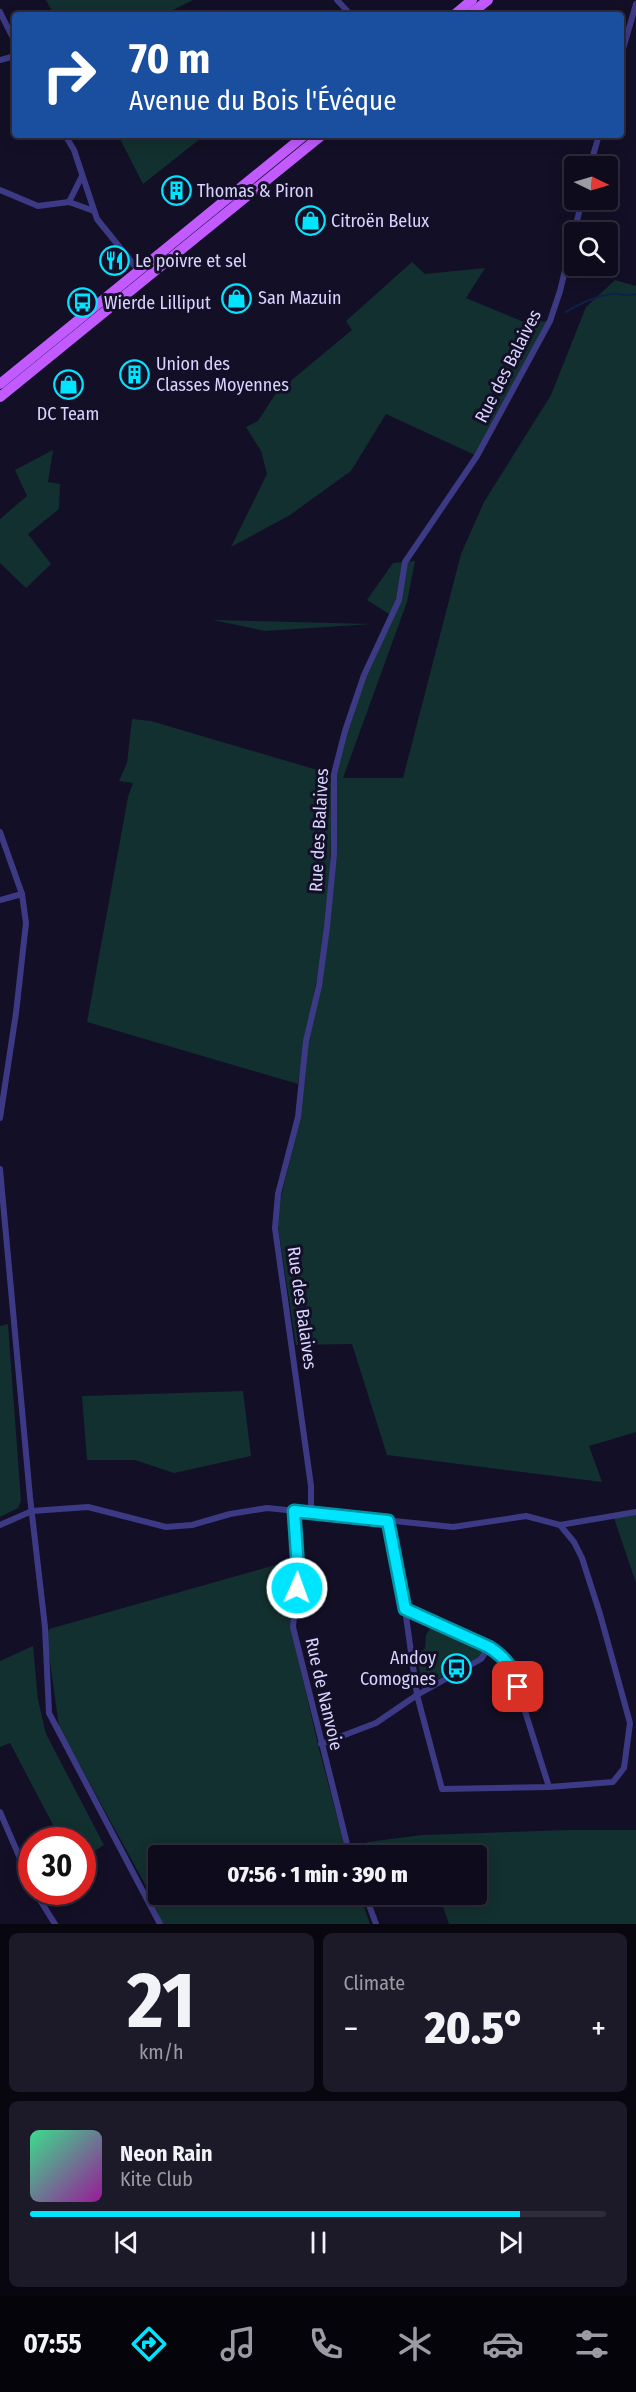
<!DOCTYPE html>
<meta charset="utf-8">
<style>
:root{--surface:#0e0b1c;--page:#1c1929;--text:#f1f3f6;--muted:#9b9ba3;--line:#2e2b3b;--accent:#00e5ff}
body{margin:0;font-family:"Fira Sans Condensed",sans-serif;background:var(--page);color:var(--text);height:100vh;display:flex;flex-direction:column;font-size:22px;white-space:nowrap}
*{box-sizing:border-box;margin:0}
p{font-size:20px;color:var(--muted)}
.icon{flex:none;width:33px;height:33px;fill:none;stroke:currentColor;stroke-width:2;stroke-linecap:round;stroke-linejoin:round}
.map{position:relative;height:1924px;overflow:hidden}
.panel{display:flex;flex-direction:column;gap:9px;padding:9px;background:#08060f;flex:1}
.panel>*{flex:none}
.banner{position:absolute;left:12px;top:12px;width:612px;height:126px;border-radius:6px;box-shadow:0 3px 15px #0003,0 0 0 2px var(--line);background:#1a4fa0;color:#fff;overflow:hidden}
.needle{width:39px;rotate:95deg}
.fabs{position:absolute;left:564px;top:156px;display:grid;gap:12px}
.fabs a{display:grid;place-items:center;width:54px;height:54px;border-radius:6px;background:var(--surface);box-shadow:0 3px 15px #0003,0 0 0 2px var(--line);font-size:30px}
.speed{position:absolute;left:18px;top:1827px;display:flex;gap:12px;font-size:30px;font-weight:700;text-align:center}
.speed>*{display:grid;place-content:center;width:78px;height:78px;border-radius:50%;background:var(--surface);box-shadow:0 3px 15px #0003,0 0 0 2px var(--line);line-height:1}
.speed .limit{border:9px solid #d22;background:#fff;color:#111}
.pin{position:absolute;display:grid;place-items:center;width:51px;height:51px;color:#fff;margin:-26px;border-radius:12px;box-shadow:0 3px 9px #0006}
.me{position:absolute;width:66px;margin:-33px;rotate:2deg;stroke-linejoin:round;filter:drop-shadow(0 0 4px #0008)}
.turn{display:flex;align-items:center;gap:21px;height:126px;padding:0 18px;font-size:27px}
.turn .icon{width:78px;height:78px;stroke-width:2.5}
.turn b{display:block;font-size:42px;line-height:51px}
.big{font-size:45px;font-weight:800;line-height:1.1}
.panel .card{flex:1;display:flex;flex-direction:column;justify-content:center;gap:9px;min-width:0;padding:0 21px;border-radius:9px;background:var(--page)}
.panel .dial{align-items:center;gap:0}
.dial b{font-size:78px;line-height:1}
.song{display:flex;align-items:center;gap:18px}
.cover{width:72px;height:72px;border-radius:9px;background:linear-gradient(135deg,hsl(150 70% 55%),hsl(300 70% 35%))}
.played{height:6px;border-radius:3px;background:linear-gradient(90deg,var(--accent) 85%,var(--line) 85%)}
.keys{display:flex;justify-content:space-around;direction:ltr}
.heat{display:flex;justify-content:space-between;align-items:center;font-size:33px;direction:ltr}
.panel .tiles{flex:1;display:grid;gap:9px;grid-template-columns:1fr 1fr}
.card:last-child{grid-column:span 2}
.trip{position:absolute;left:148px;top:1845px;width:339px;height:60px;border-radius:6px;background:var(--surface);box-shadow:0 3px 15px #0003,0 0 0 2px var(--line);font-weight:800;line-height:60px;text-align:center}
.menu{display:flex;height:96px;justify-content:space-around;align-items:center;background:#06040b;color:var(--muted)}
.menu .icon{width:42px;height:42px}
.menu .active{color:var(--accent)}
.menu b{font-size:27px;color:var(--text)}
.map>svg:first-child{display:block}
.green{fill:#12302f}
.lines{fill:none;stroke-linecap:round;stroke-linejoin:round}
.stream{stroke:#0c2248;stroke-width:2}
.street{stroke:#3d3a85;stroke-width:6}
.primary{stroke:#c25bff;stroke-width:10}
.route-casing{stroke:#0095a6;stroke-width:15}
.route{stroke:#00e5ff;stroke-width:10}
.labels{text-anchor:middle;stroke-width:6;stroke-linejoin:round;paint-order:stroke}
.poi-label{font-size:18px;fill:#d9d4ff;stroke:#130f26;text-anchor:start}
.street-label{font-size:18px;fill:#d9d4ff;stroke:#130f26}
</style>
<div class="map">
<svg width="636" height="1924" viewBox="0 0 636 1924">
<rect width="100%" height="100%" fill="#130f26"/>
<g class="green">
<path d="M46,0H193L163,15H54Z"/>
<path d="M118,135H205L143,184Z"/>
<path d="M412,262L425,274L485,268L466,298L524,322L550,321L477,456L386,414L351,471L290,515L231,547L267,474L261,451L246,427L258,421L276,393L352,330L346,321Z"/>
<path d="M615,280L636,286V1432L589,1446L602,1482L387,1455L352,1344L296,1345L278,1227V1210L300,1118L308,1042L328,936L334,774L364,675L392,616L367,600L393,563L415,561L407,602L343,778H403L461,554L484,502L551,395L586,307Z"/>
<path d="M53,450L48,482L60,484L59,509L28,534L51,564L26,588L0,563V519L27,496L15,470Z"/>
<path d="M213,620L372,624L265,631Z"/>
<path d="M132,719L151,721L331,774C332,825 331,875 325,926C319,979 305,1031 298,1084L87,1022L128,797L133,783L119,781L127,763Z"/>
<path d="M8,1324L21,1501L18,1508L0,1517V1326Z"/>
<path d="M243,1391L251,1456L174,1473L135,1460H87L82,1396Z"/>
<path d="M636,1514V1583L614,1518Z"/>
<path d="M293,1560L294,1582L290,1623L318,1745L347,1855L159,1856V1894L360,1895L370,1924H162L147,1895V1888L59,1727L47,1640L49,1629Z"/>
<path d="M432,1625L485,1648L479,1657L436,1680L431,1676L420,1674L417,1653L425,1649L426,1635Z"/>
<path d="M33,1646L38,1700L46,1734L104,1845L83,1858L82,1840H61L10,1743L0,1747V1661Z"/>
<path d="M569,1830H636V1924H449L439,1895L477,1894V1856L417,1855V1852C397,1843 382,1848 362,1854L357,1849L368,1842L422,1835Z"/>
</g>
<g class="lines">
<path class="stream" d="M566,312C581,303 595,296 612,294C620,293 628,297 636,294"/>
<g class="street">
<path d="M337,0L351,15"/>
<path d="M0,12L15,42"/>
<path d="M621,56L636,4"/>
<path d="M0,60L15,56"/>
<path d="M65,135L74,150L97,219L139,271"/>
<path d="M590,166L599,135"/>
<path d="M0,190L38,206L69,202L94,211"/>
<path d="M69,202L82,176"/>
<path d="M0,832L22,894L26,923L16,1013L0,1118"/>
<path d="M0,900L22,894"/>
<path d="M0,1169L30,1497L45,1627L49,1713L160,1924"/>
<path d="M294,1511L298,1569L293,1627L350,1856"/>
<path d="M311,1512V1486L275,1228L278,1194L298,1117L306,1041L319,986L327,927L334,854V774L345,731L364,675L399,600L405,562L477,456L550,321L560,291L582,200"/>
<path d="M0,1525L32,1511L88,1507L166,1527L192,1525L230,1514L267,1508L453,1527L526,1516L560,1525L574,1542L582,1558L600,1614L630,1723L624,1768L613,1782L549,1787L442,1789L417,1695L405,1609L388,1521"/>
<path d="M560,1525L636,1512"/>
<path d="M405,1609L489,1647L501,1655L511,1667L549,1787"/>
<path d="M321,1744L376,1723L417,1695L481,1659L489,1647"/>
<path d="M0,1812L32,1886"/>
<path d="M35,1892L55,1924"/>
<path d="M365,1894L376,1924"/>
</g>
<g class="primary">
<path d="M454,15L472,0"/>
<path d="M469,15L488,0"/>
<path d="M0,384L305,135"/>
<path d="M0,397L322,135"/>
</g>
</g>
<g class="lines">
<defs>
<path id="route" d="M297,1588L298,1569L294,1511L388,1521L405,1609L489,1647C507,1659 511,1666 518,1687"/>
</defs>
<use href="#route" class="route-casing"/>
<use href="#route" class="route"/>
</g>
<defs>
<symbol id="building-ring" viewBox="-11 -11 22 22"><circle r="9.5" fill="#130f26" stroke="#00e5ff" stroke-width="1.5"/><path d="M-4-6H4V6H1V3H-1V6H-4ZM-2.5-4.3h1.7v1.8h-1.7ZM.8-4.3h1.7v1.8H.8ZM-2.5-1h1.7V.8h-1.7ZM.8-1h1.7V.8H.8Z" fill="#00e5ff"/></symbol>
<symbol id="shop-ring" viewBox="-11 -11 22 22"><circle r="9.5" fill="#130f26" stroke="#00e5ff" stroke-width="1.5"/><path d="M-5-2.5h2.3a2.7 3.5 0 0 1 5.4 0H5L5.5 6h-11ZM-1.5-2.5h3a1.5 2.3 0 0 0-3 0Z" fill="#00e5ff"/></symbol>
<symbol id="restaurant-ring" viewBox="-11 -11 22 22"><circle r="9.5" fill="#130f26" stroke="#00e5ff" stroke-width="1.5"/><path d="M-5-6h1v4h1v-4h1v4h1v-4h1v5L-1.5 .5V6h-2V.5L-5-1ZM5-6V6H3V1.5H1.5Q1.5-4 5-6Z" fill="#00e5ff"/></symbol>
<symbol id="bus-ring" viewBox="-11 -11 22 22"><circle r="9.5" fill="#130f26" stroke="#00e5ff" stroke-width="1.5"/><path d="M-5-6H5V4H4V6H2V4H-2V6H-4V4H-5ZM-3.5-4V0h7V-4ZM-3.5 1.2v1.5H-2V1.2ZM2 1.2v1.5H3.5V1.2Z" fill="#00e5ff"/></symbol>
</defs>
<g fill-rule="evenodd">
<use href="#building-ring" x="160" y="174" width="33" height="33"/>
<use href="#shop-ring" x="294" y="204" width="33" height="33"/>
<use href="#restaurant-ring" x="98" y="244" width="33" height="33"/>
<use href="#shop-ring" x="220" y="282" width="33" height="33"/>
<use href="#bus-ring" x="66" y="286" width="33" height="33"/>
<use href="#building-ring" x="118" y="358" width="33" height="33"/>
<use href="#shop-ring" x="52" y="368" width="33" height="33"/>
<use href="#bus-ring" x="440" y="1652" width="33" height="33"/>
</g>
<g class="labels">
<g class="poi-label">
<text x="197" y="197">Thomas &amp; Piron</text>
<text x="331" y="227">Citroën Belux</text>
<text x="135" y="267">Le poivre et sel</text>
<text x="258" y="304">San Mazuin</text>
<text x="104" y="309">Wierde Lilliput</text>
<text x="156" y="370">Union des<tspan x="156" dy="21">Classes Moyennes</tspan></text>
<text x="68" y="420" text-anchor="middle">DC Team</text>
<text x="436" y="1664" text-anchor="end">Andoy<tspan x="436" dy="21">Comognes</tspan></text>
</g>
<g class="street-label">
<text transform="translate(508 366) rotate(-63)" y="6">Rue des Balaives</text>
<text transform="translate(319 830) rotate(-87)" y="6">Rue des Balaives</text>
<text transform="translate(302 1308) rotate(82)" y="6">Rue des Balaives</text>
<text transform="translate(324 1694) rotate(77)" y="6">Rue de Nanvoie</text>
</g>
</g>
</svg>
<div class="fabs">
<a><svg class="needle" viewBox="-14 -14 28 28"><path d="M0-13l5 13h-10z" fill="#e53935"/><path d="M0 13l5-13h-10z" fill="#9b9ba3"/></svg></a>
<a><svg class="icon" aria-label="search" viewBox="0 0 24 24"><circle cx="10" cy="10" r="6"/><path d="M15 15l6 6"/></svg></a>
</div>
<div class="speed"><div class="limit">30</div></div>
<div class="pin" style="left:518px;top:1687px;background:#d93025"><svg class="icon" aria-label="arrive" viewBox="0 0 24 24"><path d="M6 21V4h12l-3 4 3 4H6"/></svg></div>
<svg class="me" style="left:297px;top:1588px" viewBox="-20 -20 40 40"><circle r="17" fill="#00e5ff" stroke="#fff" stroke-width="3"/><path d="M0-11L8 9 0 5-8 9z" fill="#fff"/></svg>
<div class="trip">07:56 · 1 min · 390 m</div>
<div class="banner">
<div class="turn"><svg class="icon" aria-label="right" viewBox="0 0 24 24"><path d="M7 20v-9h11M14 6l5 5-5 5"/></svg><div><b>70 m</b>Avenue du Bois l'Évêque</div></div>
</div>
</div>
<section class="panel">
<div class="tiles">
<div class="card dial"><b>21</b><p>km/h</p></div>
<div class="card"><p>Climate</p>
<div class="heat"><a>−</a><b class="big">20.5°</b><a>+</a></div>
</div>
<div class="card">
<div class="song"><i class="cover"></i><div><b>Neon Rain</b><p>Kite Club</p></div></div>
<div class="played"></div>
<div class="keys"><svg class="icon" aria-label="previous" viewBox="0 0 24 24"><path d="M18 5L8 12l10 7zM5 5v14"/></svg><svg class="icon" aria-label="pause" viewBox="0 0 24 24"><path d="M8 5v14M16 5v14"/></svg><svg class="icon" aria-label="next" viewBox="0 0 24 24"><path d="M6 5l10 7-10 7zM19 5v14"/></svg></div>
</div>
</div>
</section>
<nav class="menu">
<b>07:55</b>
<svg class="icon active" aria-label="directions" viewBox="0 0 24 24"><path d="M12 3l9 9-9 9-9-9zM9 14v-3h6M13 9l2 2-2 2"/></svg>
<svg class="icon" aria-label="music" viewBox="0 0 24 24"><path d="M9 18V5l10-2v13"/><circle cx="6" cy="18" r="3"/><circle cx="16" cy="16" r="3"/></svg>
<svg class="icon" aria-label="phone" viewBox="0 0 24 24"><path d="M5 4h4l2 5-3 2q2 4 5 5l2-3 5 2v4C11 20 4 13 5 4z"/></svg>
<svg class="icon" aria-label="climate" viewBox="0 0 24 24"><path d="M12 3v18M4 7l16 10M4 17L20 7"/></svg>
<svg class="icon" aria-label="car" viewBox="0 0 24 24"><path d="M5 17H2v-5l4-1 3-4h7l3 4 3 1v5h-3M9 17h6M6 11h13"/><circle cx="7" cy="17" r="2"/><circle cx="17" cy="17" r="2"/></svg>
<svg class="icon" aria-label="filters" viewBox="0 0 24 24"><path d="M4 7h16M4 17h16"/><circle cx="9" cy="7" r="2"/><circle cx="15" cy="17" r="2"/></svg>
</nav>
